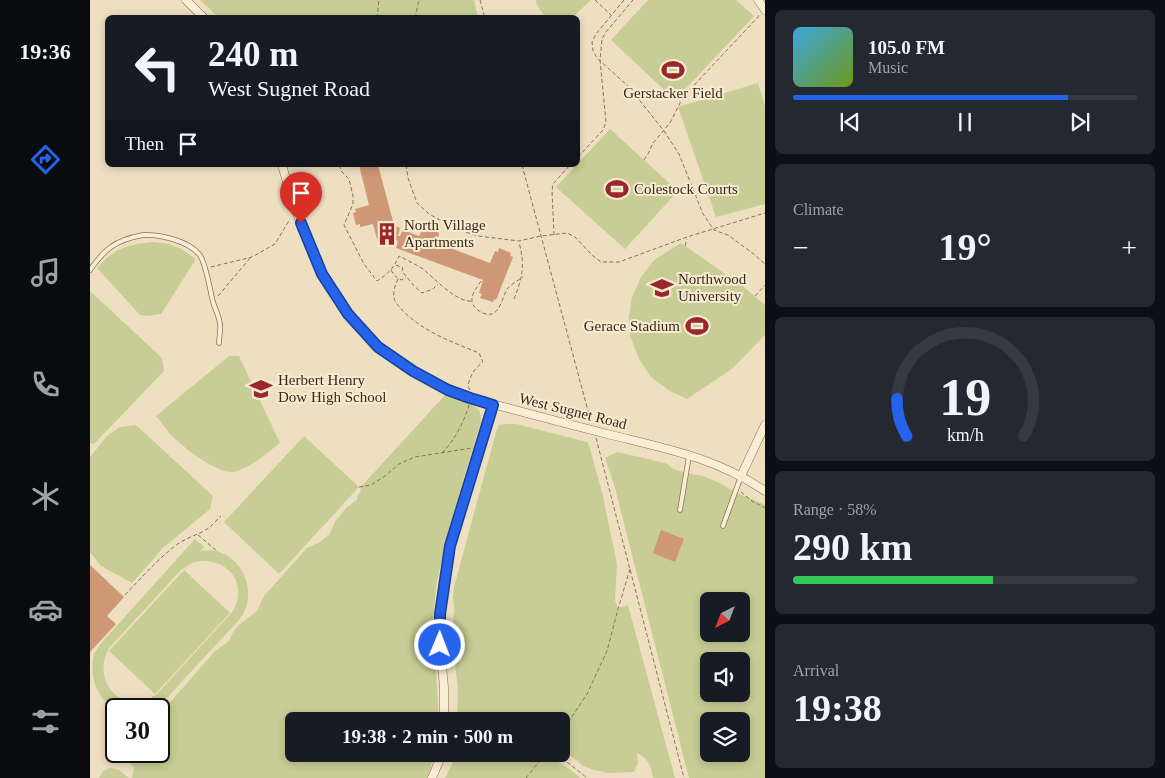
<!DOCTYPE html>
<meta charset="utf-8">
<style>
:root{--surface:#171b24;--page:#242831;--text:#f1f3f6;--muted:#9ea1a6;--line:#363941;--accent:#2563eb}
body{margin:0;font-family:Georgia,serif;background:var(--page);color:var(--text);height:100vh;display:flex;flex-direction:column;font-size:19px;white-space:nowrap}
*{box-sizing:border-box;margin:0}
p{font-size:16px;color:var(--muted)}
.icon{flex:none;width:28px;height:28px;fill:none;stroke:currentColor;stroke-width:2;stroke-linecap:round;stroke-linejoin:round}
.map{position:relative;flex:1;overflow:hidden}
.details{display:flex;flex-direction:column;gap:10px;padding:10px;background:#0d0f14;width:400px}
.details>*{flex:none}
.banner{position:absolute;left:15px;top:15px;width:475px;height:152px;border-radius:8px;box-shadow:0 2px 8px #0003;background:#171b24;color:var(--text);overflow:hidden}
.needle{width:32px;rotate:222deg}
.buttons{position:absolute;left:610px;top:592px;display:grid;gap:10px}
.buttons a{display:grid;place-items:center;width:50px;height:50px;border-radius:8px;background:var(--surface);box-shadow:0 2px 8px #0003;font-size:25px}
.speed{position:absolute;left:15px;top:698px;display:flex;gap:10px;font-size:25px;font-weight:700;text-align:center}
.speed>*{display:grid;place-content:center;width:65px;height:65px;border-radius:50%;background:var(--surface);box-shadow:0 2px 8px #0003;line-height:1}
.speed .limit{border:2px solid #111;border-radius:8px;background:#fff;color:#111}
.pin{position:absolute;display:grid;place-items:center;width:42px;height:42px;color:#fff;margin:-51px -21px;border-radius:50% 50% 50% 0;rotate:-45deg;box-shadow:0 0 5px #0007}
.pin .icon{rotate:45deg}
.me{position:absolute;width:55px;margin:-28px;rotate:1deg;stroke-linejoin:round;filter:drop-shadow(0 0 4px #0008)}
.turn{display:flex;align-items:center;gap:18px;height:105px;padding:0 20px;font-size:22px}
.turn .icon{width:65px;height:65px;stroke-width:2.5}
.turn b{display:block;font-size:35px;line-height:42px}
.then{display:flex;align-items:center;height:48px;padding:0 20px;background:#0003;gap:10px;font-size:19px}
.big{font-size:38px;font-weight:600;line-height:1.1}
.details .card{flex:1;display:flex;flex-direction:column;justify-content:center;gap:8px;min-width:0;padding:0 18px;border-radius:8px;background:var(--page)}
.details .dial{align-items:center;gap:0}
.dial svg{height:130px;overflow:visible;fill:none;stroke:var(--line);stroke-width:7;stroke-linecap:round;text-anchor:middle}
.dial text{fill:var(--text);stroke:none}
.song{display:flex;align-items:center;gap:15px}
.cover{width:60px;height:60px;border-radius:8px;background:linear-gradient(135deg,hsl(200 70% 55%),hsl(80 70% 35%))}
.played{height:5px;border-radius:2px;background:linear-gradient(90deg,var(--accent) 80%,var(--line) 80%)}
.keys{display:flex;justify-content:space-around;direction:ltr}
.heat{display:flex;justify-content:space-between;align-items:center;font-size:28px;direction:ltr}
.charge{height:8px;border-radius:4px;background:linear-gradient(90deg,#34c759 58%,var(--line) 0)}
.trip{position:absolute;left:195px;top:712px;width:285px;height:50px;border-radius:8px;background:var(--surface);box-shadow:0 2px 8px #0003;font-weight:600;line-height:50px;text-align:center}
main{display:flex;flex:1;min-height:0}
.menu{display:flex;flex-direction:column;width:90px;justify-content:space-around;align-items:center;background:#090b0e;color:var(--muted)}
.menu .icon{width:35px;height:35px}
.menu .active{color:var(--accent)}
.menu b{font-size:22px;color:var(--text)}
.map>svg:first-child{display:block}
.green{fill:#c8cd95;fill-rule:evenodd}
.building{fill:#ce9776}
.lines{fill:none;stroke-linecap:round;stroke-linejoin:round}
.service-casing{stroke:#887058;stroke-width:5.5}
.minor-casing{stroke:#887058;stroke-width:9}
.path{stroke:#887058;stroke-width:1;stroke-dasharray:4 2.5;stroke-linecap:butt}
.service{stroke:#f9edd4;stroke-width:4}
.minor{stroke:#f9edd4;stroke-width:8}
.route-casing{stroke:#184099;stroke-width:12}
.route{stroke:#2563eb;stroke-width:9}
.labels{text-anchor:middle;stroke-width:4;stroke-linejoin:round;paint-order:stroke}
.poi-label{font-size:15px;fill:#38291d;stroke:#f6ead1;text-anchor:start}
.street-label{font-size:15px;fill:#38291d;stroke:#f6ead1}
</style>
<main>
<nav class="menu">
<b>19:36</b>
<svg class="icon active" aria-label="directions" viewBox="0 0 24 24"><path d="M12 3l9 9-9 9-9-9zM9 14v-3h6M13 9l2 2-2 2"/></svg>
<svg class="icon" aria-label="music" viewBox="0 0 24 24"><path d="M9 18V5l10-2v13"/><circle cx="6" cy="18" r="3"/><circle cx="16" cy="16" r="3"/></svg>
<svg class="icon" aria-label="phone" viewBox="0 0 24 24"><path d="M5 4h4l2 5-3 2q2 4 5 5l2-3 5 2v4C11 20 4 13 5 4z"/></svg>
<svg class="icon" aria-label="climate" viewBox="0 0 24 24"><path d="M12 3v18M4 7l16 10M4 17L20 7"/></svg>
<svg class="icon" aria-label="car" viewBox="0 0 24 24"><path d="M5 17H2v-5l4-1 3-4h7l3 4 3 1v5h-3M9 17h6M6 11h13"/><circle cx="7" cy="17" r="2"/><circle cx="17" cy="17" r="2"/></svg>
<svg class="icon" aria-label="filters" viewBox="0 0 24 24"><path d="M4 7h16M4 17h16"/><circle cx="9" cy="7" r="2"/><circle cx="15" cy="17" r="2"/></svg>
</nav>
<div class="map">
<svg width="675" height="778" viewBox="0 0 675 778">
<rect width="100%" height="100%" fill="#efdfc1"/>
<g class="green">
<path d="M110,0H384L388,17H128Z"/>
<path d="M446,0H501L483,17L456,18L447,5Z"/>
<path d="M558,0H646L664,16L585,100L521,40Z"/>
<path d="M668,83L675,106V204L626,217L588,107Z"/>
<path d="M520,129L588,191L535,249L466,187Z"/>
<path d="M64,242L79,244L91,249L106,259L71,314L57,316L50,315L7,268C25,248 37,244 64,242Z"/>
<path d="M591,243L655,288L675,305V335L642,369L597,399L578,390L560,376L549,359L540,336L539,316L542,297L551,277L564,260Z"/>
<path d="M0,291L72,358L74,371L4,444L0,443Z"/>
<path d="M139,356H149L190,443C178,452 157,471 141,472C125,472 91,446 80,434C75,428 71,422 66,416Z"/>
<path d="M355,395C363,398 383,403 388,409C391,413 391,417 391,421L372,484L350,568L346,587L343,623L349,721H204V754H344L339,773L337,778H42L44,768L37,759L42,751H69V715L125,651L139,641L143,632L150,624L167,611L174,596L217,548L230,542L239,535L245,522L256,508L267,500V497L271,490L270,488Z"/>
<path d="M417,424H426L489,440L497,442L499,445L512,492L527,564L525,600L528,608L538,605L585,778H563C561,766 559,759 547,753L548,763L544,772L518,773L504,770L493,766L475,751L470,757L468,762L481,770L490,778H355L362,764L365,754H471V721H367L368,689L362,637L364,608L363,597L364,587L406,432L409,425Z"/>
<path d="M46,425L123,496L120,509L73,548L42,583L11,566L0,552V457L17,436L30,427Z"/>
<path d="M214,436L269,487L189,574L134,522Z"/>
<path d="M527,452L567,461L578,464L581,468L596,473L613,476L630,483L645,492L675,505V778H599L525,488L515,458ZM619,601H651V634H619ZM619,661H651V694H619ZM619,721H651V754H619Z"/>
<path d="M105,539L114,547L110,551C149,543 173,594 148,621L75,700C64,708 60,709 46,709C40,709 32,710 26,708C7,701 0,676 3,658C5,651 9,646 13,641ZM111,561C131,560 150,573 148,595C148,601 145,606 143,611L68,693C34,719 0,682 19,648L91,570L104,562Z"/>
<path d="M94,570L140,613L65,694L19,651Z"/>
<path d="M20,768L29,770L39,778H9L13,771Z"/>
</g>
<g class="building">
<path d="M269,165H288L304,225L310,228L308,236H310L313,230L329,236L334,226L338,228L339,225L346,228L345,231L349,233L347,243L400,263L405,251L408,252L409,248L421,253L420,256L423,257L406,300L404,299L403,302L390,298L392,294L389,293L393,280L306,248L308,241L300,238L298,244L290,241L291,240L287,239L283,224L270,227V224L266,225L263,213L266,212L265,209L279,205Z"/>
<path d="M571,530L594,539L585,562L563,553Z"/>
<path d="M0,565L34,597L17,616L26,624L0,652Z"/>
</g>
<g class="lines">
<defs>
<g id="service">
<path d="M0,270C6,262 12,253 21,247C29,241 42,237 53,235C70,234 98,241 109,254C116,262 120,291 123,302C125,309 129,316 130,324C131,330 129,337 129,343"/>
<path d="M590,510L599,456"/>
<path d="M633,526L651,476"/>
</g>
<g id="minor">
<path d="M96,0L114,18"/>
<path d="M668,0L675,10"/>
<path d="M192,165L204,206L232,274L258,313L288,347L323,371L358,390L381,398C427,411 474,423 521,435C578,449 626,458 675,491"/>
<path d="M651,476L675,425"/>
<path d="M354,721V687L350,645V614L353,588L360,547L403,405"/>
<path d="M342,778L352,754"/>
</g>
</defs>
<use href="#service" class="service-casing"/>
<use href="#minor" class="minor-casing"/>
<g class="path">
<path d="M390,0L395,18"/>
<path d="M505,0L521,15"/>
<path d="M534,0L506,34L502,42L503,51L507,58L539,87L574,131L589,154L613,214L624,230L638,235L665,255L675,264"/>
<path d="M287,18L289,0"/>
<path d="M325,18L329,0"/>
<path d="M488,157L513,130L516,122L510,60L512,39L516,32L543,0"/>
<path d="M554,160L558,154L563,143L580,123L593,97L668,17L669,13"/>
<path d="M249,165L252,172L259,179L263,196V204L254,225L274,264L287,281C299,273 303,269 309,256C317,260 325,264 333,269C344,278 367,303 382,301"/>
<path d="M316,165L318,178L327,203L339,214L366,229L388,236L429,241L451,236L477,233L485,237L502,255L511,262H529L597,237L675,213"/>
<path d="M432,165L501,422"/>
<path d="M464,235L462,191L463,184L480,165"/>
<path d="M595,246L597,239"/>
<path d="M306,265L313,268L312,271L324,286L332,293L343,289L348,284"/>
<path d="M121,267L162,257L185,244L200,219"/>
<path d="M301,270C304,275 306,278 312,280L316,277"/>
<path d="M308,279C305,285 303,291 304,298C305,303 310,307 313,311C334,332 362,342 389,353L393,362C385,368 380,375 378,386L380,390"/>
<path d="M391,281C387,288 381,293 382,302C383,306 386,309 389,311C409,323 411,300 417,289C421,284 427,281 433,277"/>
<path d="M128,296L161,257"/>
<path d="M665,296L675,285"/>
<path d="M424,299C433,276 435,266 429,242"/>
<path d="M506,438L594,778"/>
<path d="M352,453C365,440 374,422 379,405"/>
<path d="M269,487L281,485L295,476L309,464L325,457L382,448"/>
<path d="M651,492L662,501L675,508"/>
<path d="M108,535L128,552"/>
<path d="M35,595C51,578 67,560 85,546C96,537 110,535 120,527C124,524 127,519 131,516"/>
<path d="M471,733L497,694L517,651L528,609L540,569"/>
<path d="M467,754L497,778"/>
<path d="M436,778L455,754"/>
</g>
<use href="#service" class="service"/>
<use href="#minor" class="minor"/>
</g>
<g class="lines">
<defs>
<path id="route" d="M211,223L232,274L258,314L288,347L323,371L358,390L380,398L403,405L360,546L350,614V645"/>
</defs>
<use href="#route" class="route-casing"/>
<use href="#route" class="route"/>
</g>
<defs>
<symbol id="stadium-bare" viewBox="-9 -9 18 18"><path d="M0-5a6.5 5 0 1 0 0 10a6.5 5 0 1 0 0-10ZM-3.5-1.8h7v3.6h-7Z" fill="#99272c" stroke="#f6ead1" stroke-width="2.5" paint-order="stroke"/></symbol>
<symbol id="building-bare" viewBox="-9 -9 18 18"><path d="M-4-6H4V6H1V3H-1V6H-4ZM-2.5-4.3h1.7v1.8h-1.7ZM.8-4.3h1.7v1.8H.8ZM-2.5-1h1.7V.8h-1.7ZM.8-1h1.7V.8H.8Z" fill="#99272c" stroke="#f6ead1" stroke-width="2.5" paint-order="stroke"/></symbol>
<symbol id="university-bare" viewBox="-9 -9 18 18"><path d="M0-5L7-2L0 1L-7-2ZM-4 1L0 2.5L4 1V4Q0 6-4 4Z" fill="#99272c" stroke="#f6ead1" stroke-width="2.5" paint-order="stroke"/></symbol>
<symbol id="school-bare" viewBox="-9 -9 18 18"><path d="M0-5L7-2L0 1L-7-2ZM-4 1L0 2.5L4 1V4Q0 6-4 4Z" fill="#99272c" stroke="#f6ead1" stroke-width="2.5" paint-order="stroke"/></symbol>
</defs>
<g fill-rule="evenodd">
<use href="#stadium-bare" x="567" y="54" width="32" height="32"/>
<use href="#stadium-bare" x="511" y="173" width="32" height="32"/>
<use href="#building-bare" x="281" y="218" width="32" height="32"/>
<use href="#university-bare" x="556" y="272" width="32" height="32"/>
<use href="#stadium-bare" x="591" y="310" width="32" height="32"/>
<use href="#school-bare" x="155" y="373" width="32" height="32"/>
</g>
<g class="labels">
<g class="poi-label">
<text x="583" y="98" text-anchor="middle">Gerstacker Field</text>
<text x="544" y="194">Colestock Courts</text>
<text x="314" y="230">North Village<tspan x="314" dy="17">Apartments</tspan></text>
<text x="588" y="284">Northwood<tspan x="588" dy="17">University</tspan></text>
<text x="590" y="331" text-anchor="end">Gerace Stadium</text>
<text x="188" y="385">Herbert Henry<tspan x="188" dy="17">Dow High School</tspan></text>
</g>
<g class="street-label">
<text transform="translate(483 411) rotate(14)" y="5">West Sugnet Road</text>
</g>
</g>
</svg>
<div class="buttons">
<a><svg class="needle" viewBox="-14 -14 28 28"><path d="M0-13l5 13h-10z" fill="#e53935"/><path d="M0 13l5-13h-10z" fill="#9ea1a6"/></svg></a>
<a><svg class="icon" aria-label="sound" viewBox="0 0 24 24"><path d="M4 9h4l5-4v14l-5-4H4zM17 9q2 3 0 6"/></svg></a>
<a><svg class="icon" aria-label="layers" viewBox="0 0 24 24"><path d="M12 4l9 5-9 5-9-5zM3 14l9 5 9-5"/></svg></a>
</div>
<div class="speed"><div class="limit">30</div></div>
<div class="pin" style="left:211px;top:223px;background:#d93025"><svg class="icon" aria-label="arrive" viewBox="0 0 24 24"><path d="M6 21V4h12l-3 4 3 4H6"/></svg></div>
<svg class="me" style="left:350px;top:645px" viewBox="-20 -20 40 40"><circle r="17" fill="#2563eb" stroke="#fff" stroke-width="3"/><path d="M0-11L8 9 0 5-8 9z" fill="#fff"/></svg>
<div class="trip">19:38 · 2 min · 500 m</div>
<div class="banner">
<div class="turn"><svg class="icon" aria-label="left" viewBox="0 0 24 24"><path d="M17 20v-9H6M10 6l-5 5 5 5"/></svg><div><b>240 m</b>West Sugnet Road</div></div>
<div class="then">Then<svg class="icon" aria-label="arrive" viewBox="0 0 24 24"><path d="M6 21V4h12l-3 4 3 4H6"/></svg></div>
</div>
</div>
<section class="details">
<div class="card">
<div class="song"><i class="cover"></i><div><b>105.0 FM</b><p>Music</p></div></div>
<div class="played"></div>
<div class="keys"><svg class="icon" aria-label="previous" viewBox="0 0 24 24"><path d="M18 5L8 12l10 7zM5 5v14"/></svg><svg class="icon" aria-label="pause" viewBox="0 0 24 24"><path d="M8 5v14M16 5v14"/></svg><svg class="icon" aria-label="next" viewBox="0 0 24 24"><path d="M6 5l10 7-10 7zM19 5v14"/></svg></div>
</div>
<div class="card"><p>Climate</p>
<div class="heat"><a>−</a><b class="big">19°</b><a>+</a></div>
</div>
<div class="card dial"><svg viewBox="0 0 100 80">
<path d="M14 69A42 42 0 1 1 86 69"/>
<path d="M14 69A42 42 0 0 1 8 46" stroke="#2563eb"/>
<text x="50" y="56" font-size="32" font-weight="700">19</text>
<text x="50" y="72" font-size="11">km/h</text>
</svg></div>
<div class="card"><p>Range · 58%</p><b class="big">290 km</b><div class="charge"></div></div>
<div class="card"><p>Arrival</p><b class="big">19:38</b></div>
</section>
</main>
